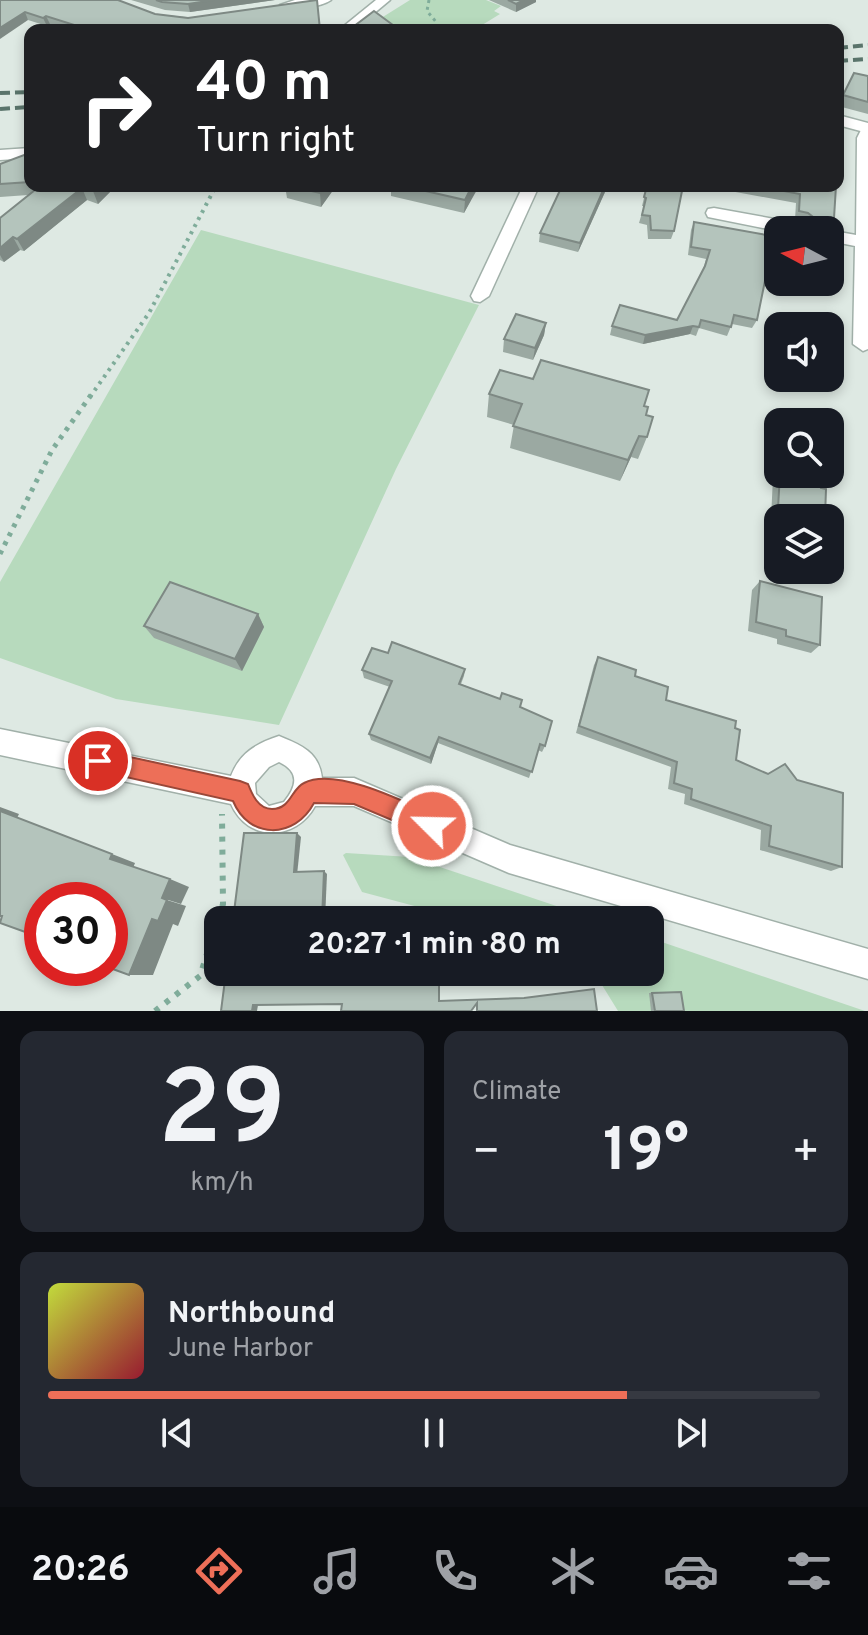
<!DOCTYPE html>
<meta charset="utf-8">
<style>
:root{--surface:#171b24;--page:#242831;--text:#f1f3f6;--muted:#9ea1a6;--line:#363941;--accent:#ed6f58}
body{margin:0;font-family:Overpass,sans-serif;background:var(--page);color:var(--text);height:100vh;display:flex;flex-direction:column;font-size:30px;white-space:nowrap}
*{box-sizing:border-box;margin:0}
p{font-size:26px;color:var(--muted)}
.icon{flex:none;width:44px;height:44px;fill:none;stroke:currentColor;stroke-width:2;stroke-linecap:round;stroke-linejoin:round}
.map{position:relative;height:1011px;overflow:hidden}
.side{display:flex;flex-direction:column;gap:20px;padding:20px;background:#0d0f14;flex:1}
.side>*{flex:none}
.top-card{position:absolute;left:24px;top:24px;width:820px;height:168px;border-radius:16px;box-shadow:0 4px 12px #0003;background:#202124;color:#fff;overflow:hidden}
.needle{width:52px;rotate:277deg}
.buttons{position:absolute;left:764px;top:216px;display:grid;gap:16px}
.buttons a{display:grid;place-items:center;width:80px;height:80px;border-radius:16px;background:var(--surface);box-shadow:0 4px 12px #0003;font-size:40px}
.speed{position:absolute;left:24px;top:882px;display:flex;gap:16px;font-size:40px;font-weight:700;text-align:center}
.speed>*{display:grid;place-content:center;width:104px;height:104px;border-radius:50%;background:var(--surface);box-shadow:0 4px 12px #0003;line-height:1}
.speed .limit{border:12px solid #d22;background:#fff;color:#111}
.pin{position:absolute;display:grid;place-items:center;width:68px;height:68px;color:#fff;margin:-34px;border:4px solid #fff;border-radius:50%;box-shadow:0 2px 8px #0007}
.me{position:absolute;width:88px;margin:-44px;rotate:293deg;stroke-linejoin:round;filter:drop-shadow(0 0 6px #0008)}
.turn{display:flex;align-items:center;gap:28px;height:168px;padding:0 40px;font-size:36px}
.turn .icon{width:104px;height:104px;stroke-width:2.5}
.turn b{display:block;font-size:56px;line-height:68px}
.big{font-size:60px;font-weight:700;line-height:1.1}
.side .tile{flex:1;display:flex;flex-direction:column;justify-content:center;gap:12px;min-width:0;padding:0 28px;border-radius:16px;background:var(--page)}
.side .dial{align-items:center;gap:0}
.dial b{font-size:104px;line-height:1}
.song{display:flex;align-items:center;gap:24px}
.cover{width:96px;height:96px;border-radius:12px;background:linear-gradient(135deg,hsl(70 70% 55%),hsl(350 70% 35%))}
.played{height:8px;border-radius:4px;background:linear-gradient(90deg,var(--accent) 75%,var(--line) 75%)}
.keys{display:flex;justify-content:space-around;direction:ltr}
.heat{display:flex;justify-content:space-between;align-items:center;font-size:44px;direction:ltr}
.side .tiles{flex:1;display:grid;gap:20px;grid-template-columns:1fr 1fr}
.tile:last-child{grid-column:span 2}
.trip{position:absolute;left:204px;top:906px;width:460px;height:80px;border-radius:16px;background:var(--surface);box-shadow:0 4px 12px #0003;font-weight:700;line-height:80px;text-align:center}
.menu{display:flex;height:128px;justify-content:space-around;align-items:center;background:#090b0e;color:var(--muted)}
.menu .icon{width:56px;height:56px}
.menu .on{color:var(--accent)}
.menu b{font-size:36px;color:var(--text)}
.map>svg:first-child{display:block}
.green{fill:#b7dabd}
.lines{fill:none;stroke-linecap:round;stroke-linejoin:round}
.minor-casing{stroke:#a1b0a9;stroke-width:3}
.tertiary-casing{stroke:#a1b0a9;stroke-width:3}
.path-far3{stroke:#7fac9a;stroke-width:3;stroke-dasharray:3 4;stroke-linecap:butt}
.path-far2{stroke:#7fac9a;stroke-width:4;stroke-dasharray:3 5;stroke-linecap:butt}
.path-far1{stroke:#7fac9a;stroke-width:5;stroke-dasharray:4 6;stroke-linecap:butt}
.path{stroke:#7fac9a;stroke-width:6;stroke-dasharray:5 8;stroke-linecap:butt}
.minor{fill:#fff;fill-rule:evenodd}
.tertiary{fill:#fff;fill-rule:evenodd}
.rail{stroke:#5a746b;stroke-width:4;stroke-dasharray:10 5;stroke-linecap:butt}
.wall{fill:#9ba9a2}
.shaded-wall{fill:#7e8984}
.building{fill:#b4c4bc;stroke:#7e8984;stroke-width:2}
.route{fill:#ed6f58;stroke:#9a4839;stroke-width:2}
</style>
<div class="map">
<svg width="868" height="1011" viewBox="0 0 868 1011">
<rect width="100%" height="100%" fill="#dee9e3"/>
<g class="green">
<path d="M410,0H486L501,6L494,11L500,14L474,30H397L378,20Z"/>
<path d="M201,230L479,305L396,469L279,725L116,699L0,658V582Z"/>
<path d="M346,853L410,857L598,920H467L362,892L343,855Z"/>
<path d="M650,938L865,1011H618L594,972H650Z"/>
</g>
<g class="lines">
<defs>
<g id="minor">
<path d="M331,0C321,7 290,12 280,5L295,0Z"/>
<path d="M376,0H390L354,30H339Z"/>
<path d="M868,124V349L863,351L853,344L855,246L830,241L828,230L856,235L857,138L863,126Z"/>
<path d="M523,186H539L489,296L480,302L474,301L471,296Z"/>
<path d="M714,208L802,224L811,230L778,231L708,217L706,213L708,209Z"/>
<path d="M0,729L231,776C240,753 255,744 279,736C301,745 319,752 322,778H354L510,845L868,949V979L509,873L354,806H315C296,841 248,843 231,804L0,755ZM279,762C300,772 297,786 284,802L269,806L256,794L255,783L269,767Z"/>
</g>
<g id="tertiary">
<path d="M838,115L868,123V133L838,125Z"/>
<path d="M30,148V158L0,160V150Z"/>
</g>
</defs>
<use href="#minor" class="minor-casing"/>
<use href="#tertiary" class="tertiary-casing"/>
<path class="path-far3" d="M429,0L427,11L437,23"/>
<path class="path-far2" d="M90,397L149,313L216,186"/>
<path class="path-far1" d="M0,554L52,450L91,395"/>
<path class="path" d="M155,1011L200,976L223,904L222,814"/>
<use href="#minor" class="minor"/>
<use href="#tertiary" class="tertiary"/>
<g class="rail">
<path d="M838,48L868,45"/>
<path d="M838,61L868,59"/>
<path d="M0,93L30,92"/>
<path d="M0,109L30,107"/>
</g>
</g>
<g class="wall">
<path d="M0,0L155,14L320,30H68L50,24L47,26L28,20Z"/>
<path d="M131,0H275L190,12L165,10Z"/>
<path d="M489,0H536V2L516,12Z"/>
<path d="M854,73L868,76V114L838,106Z"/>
<path d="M30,157V186H116L98,204L87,200L24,251L20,250L4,262L0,260V218L28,195L0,197V164Z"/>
<path d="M285,186H336L321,207L287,198Z"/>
<path d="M391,186H478L464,213L391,196Z"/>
<path d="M647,186L674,231L671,239H648L647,225L639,223L644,206H642Z"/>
<path d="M703,186H836L834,218L831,225V283L826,292L765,280L757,320L752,328L732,324L727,336L699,328L696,336L690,334L643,344L610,335L612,326L677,320L703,270L706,259L688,255L691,230L694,222L778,237V282H830V230H795L798,225H808L804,222L795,220L796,203Z"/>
<path d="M605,192L578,252L539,242L540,233Z"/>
<path d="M546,323L544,335L533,360L503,352L504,339Z"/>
<path d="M533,379L644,406L647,437L638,459L631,457L620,481L510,448L514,425L487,417L489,394Z"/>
<path d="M778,469V474H817L821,488L825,518H778V521L771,519L773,477Z"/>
<path d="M760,581L820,645L811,653L777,644V639L748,631L752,590Z"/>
<path d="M258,614L264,627L242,671L154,638L144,626Z"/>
<path d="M388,653L465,669L464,676L461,684L520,707L545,746L542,752L538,750L529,778L438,743L431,764L371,740L369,734L390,687L364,678L362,670Z"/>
<path d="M598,657L635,676L666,700L735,728L736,760L842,867L831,871L760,850L761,830L684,804L685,794L668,789L671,767L576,733L594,665Z"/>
<path d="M681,992L684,1011H651L649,993Z"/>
</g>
<g class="shaded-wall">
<path d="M214,0H275L190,12L188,4Z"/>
<path d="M524,0H536V2L516,12V4Z"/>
<path d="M25,12L28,20L0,39V28Z"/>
<path d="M46,16L50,24L47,26L43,18Z"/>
<path d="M98,186H116L98,204L93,191Z"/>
<path d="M325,186H336L321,207L320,193Z"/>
<path d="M472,186H478V188L464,213L465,200Z"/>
<path d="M605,186V192L578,252L580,243Z"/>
<path d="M82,188L87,200L24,251L17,239Z"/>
<path d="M13,237L20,250L4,262L0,255V248Z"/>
<path d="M546,323L544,335L533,360L535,348Z"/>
<path d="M693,326L690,334L643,344L645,335Z"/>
<path d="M639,436L631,457L620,481L628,460Z"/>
<path d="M258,614L264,627L242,671L235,659Z"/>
<path d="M439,737L438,743L431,764L430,758Z"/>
<path d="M0,807L19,814L17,818L0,812Z"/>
<path d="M297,833L301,837L297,875L294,872Z"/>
<path d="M112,854L135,863L133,868L110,859Z"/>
<path d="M324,871L327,874L325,920H322Z"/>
<path d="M170,879L189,887L181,904L162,898Z"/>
<path d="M167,900L186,906L178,926L173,924L153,975H129L152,919Z"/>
<path d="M253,1005H258L257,1011H252Z"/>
</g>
<g class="building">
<path d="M0,0H118L155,14L188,18L317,0L320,30H90L46,16L43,18L25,12L0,28Z"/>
<path d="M156,0H214L188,4L162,2Z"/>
<path d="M508,0H524L516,4Z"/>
<path d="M374,11L397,28L393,30H349Z"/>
<path d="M854,73L868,76V102L843,95Z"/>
<path d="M24,155L30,157V182L0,184V164Z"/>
<path d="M40,186H98L93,191L82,188L17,239L13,237L0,248V218Z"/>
<path d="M288,186H325L320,193Z"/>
<path d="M404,186H472L465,200Z"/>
<path d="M562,186H605L580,243L540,233Z"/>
<path d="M647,186H683L674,231L651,230L650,216L642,215L646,198L644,197Z"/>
<path d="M756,186H836L834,218L830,222L833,235L831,283L825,282H830V230H798V225L816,224L818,221L808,213L799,211L800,194Z"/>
<path d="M694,222L778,237V273L767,271L757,320L734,315L731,327L701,320L699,327L693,326L645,335L612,326L620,305L677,320L705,266L710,250L691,247Z"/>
<path d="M516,314L546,323L535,348L504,339Z"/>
<path d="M830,341H833V366L830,365Z"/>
<path d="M541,360L649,390L644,406L648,407L646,415L653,417L647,437L639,436L628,460L513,426L522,404L489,394L500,370L533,379Z"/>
<path d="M780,474L822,475L821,488L826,489L825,518H786V510L778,508Z"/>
<path d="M760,581L822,597L820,645L786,636V630L756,622Z"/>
<path d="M170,582L258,614L235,659L144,626Z"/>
<path d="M392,642L465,669L459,684L500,699L502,693L522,700L520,707L552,721L545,746L540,744L532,772L439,737L430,758L369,734L392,681L362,670L372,648L388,653Z"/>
<path d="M598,657L636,670L635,676L668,687L666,700L736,721L735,728L740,730L736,760L768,774L785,764L797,780L843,793L842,867L769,846L771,826L691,799L692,789L674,783L677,762L579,726Z"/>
<path d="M0,811L112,854L110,859L170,879L162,898L167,900L158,921L152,919L129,975L110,968V900H42V938L0,923L2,916H0Z"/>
<path d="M244,833H297L294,872L324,871L322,920H233Z"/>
<path d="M226,972H439V1001L524,998L594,989L597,1011H477V1003L471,1011H341L342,1004L253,1005L252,1011H221Z"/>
<path d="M681,992L684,1011H655L652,993Z"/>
</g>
<path class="route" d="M98,750L240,781L248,784C252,794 258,809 272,809C291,809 291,789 304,783C336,766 409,804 440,818L443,826L440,834L432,837L354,804L314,803C295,839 249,840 233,801L90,769L87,761L90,754Z"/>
</svg>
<div class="buttons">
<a><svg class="needle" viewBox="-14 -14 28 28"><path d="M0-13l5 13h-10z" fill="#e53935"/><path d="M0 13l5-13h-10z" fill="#9ea1a6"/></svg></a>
<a><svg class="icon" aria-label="sound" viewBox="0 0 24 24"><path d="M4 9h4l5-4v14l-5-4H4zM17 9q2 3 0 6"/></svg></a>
<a><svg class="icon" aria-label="search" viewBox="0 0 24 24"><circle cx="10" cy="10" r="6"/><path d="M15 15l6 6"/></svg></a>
<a><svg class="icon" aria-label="layers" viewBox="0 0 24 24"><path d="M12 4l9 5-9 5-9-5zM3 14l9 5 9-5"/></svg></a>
</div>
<div class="speed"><div class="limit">30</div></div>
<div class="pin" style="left:98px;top:761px;background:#d93025"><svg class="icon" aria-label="arrive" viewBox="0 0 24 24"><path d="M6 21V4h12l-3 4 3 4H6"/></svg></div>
<svg class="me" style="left:432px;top:826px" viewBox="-20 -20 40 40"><circle r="17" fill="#ed6f58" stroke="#fff" stroke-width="3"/><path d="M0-11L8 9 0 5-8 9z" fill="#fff"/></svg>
<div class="trip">20:27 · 1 min · 80 m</div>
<div class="top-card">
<div class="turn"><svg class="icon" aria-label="right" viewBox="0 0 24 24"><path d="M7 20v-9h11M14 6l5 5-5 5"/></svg><div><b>40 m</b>Turn right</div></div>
</div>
</div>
<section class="side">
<div class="tiles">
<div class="tile dial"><b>29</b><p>km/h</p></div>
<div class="tile"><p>Climate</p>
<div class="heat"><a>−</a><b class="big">19°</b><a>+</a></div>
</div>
<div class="tile">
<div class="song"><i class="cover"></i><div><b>Northbound</b><p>June Harbor</p></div></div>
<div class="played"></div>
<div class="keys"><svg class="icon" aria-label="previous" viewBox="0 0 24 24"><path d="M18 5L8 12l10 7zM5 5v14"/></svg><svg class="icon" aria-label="pause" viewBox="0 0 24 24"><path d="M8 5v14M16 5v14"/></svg><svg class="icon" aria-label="next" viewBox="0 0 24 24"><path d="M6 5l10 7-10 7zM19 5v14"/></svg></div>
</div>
</div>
</section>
<nav class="menu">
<b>20:26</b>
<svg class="icon on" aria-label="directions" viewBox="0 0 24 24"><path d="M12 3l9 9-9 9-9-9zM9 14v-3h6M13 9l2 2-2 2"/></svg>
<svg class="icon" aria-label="music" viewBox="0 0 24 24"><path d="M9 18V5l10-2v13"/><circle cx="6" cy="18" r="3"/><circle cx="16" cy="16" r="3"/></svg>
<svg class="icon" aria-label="phone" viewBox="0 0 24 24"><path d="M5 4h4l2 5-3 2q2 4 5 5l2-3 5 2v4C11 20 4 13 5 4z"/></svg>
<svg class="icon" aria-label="climate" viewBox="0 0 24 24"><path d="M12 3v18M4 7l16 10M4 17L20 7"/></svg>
<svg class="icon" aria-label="car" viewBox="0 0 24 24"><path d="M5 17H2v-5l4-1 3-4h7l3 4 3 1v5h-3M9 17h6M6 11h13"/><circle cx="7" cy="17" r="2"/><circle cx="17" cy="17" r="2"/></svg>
<svg class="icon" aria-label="filters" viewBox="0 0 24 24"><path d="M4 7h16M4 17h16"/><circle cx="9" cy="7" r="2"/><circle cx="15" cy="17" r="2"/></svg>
</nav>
